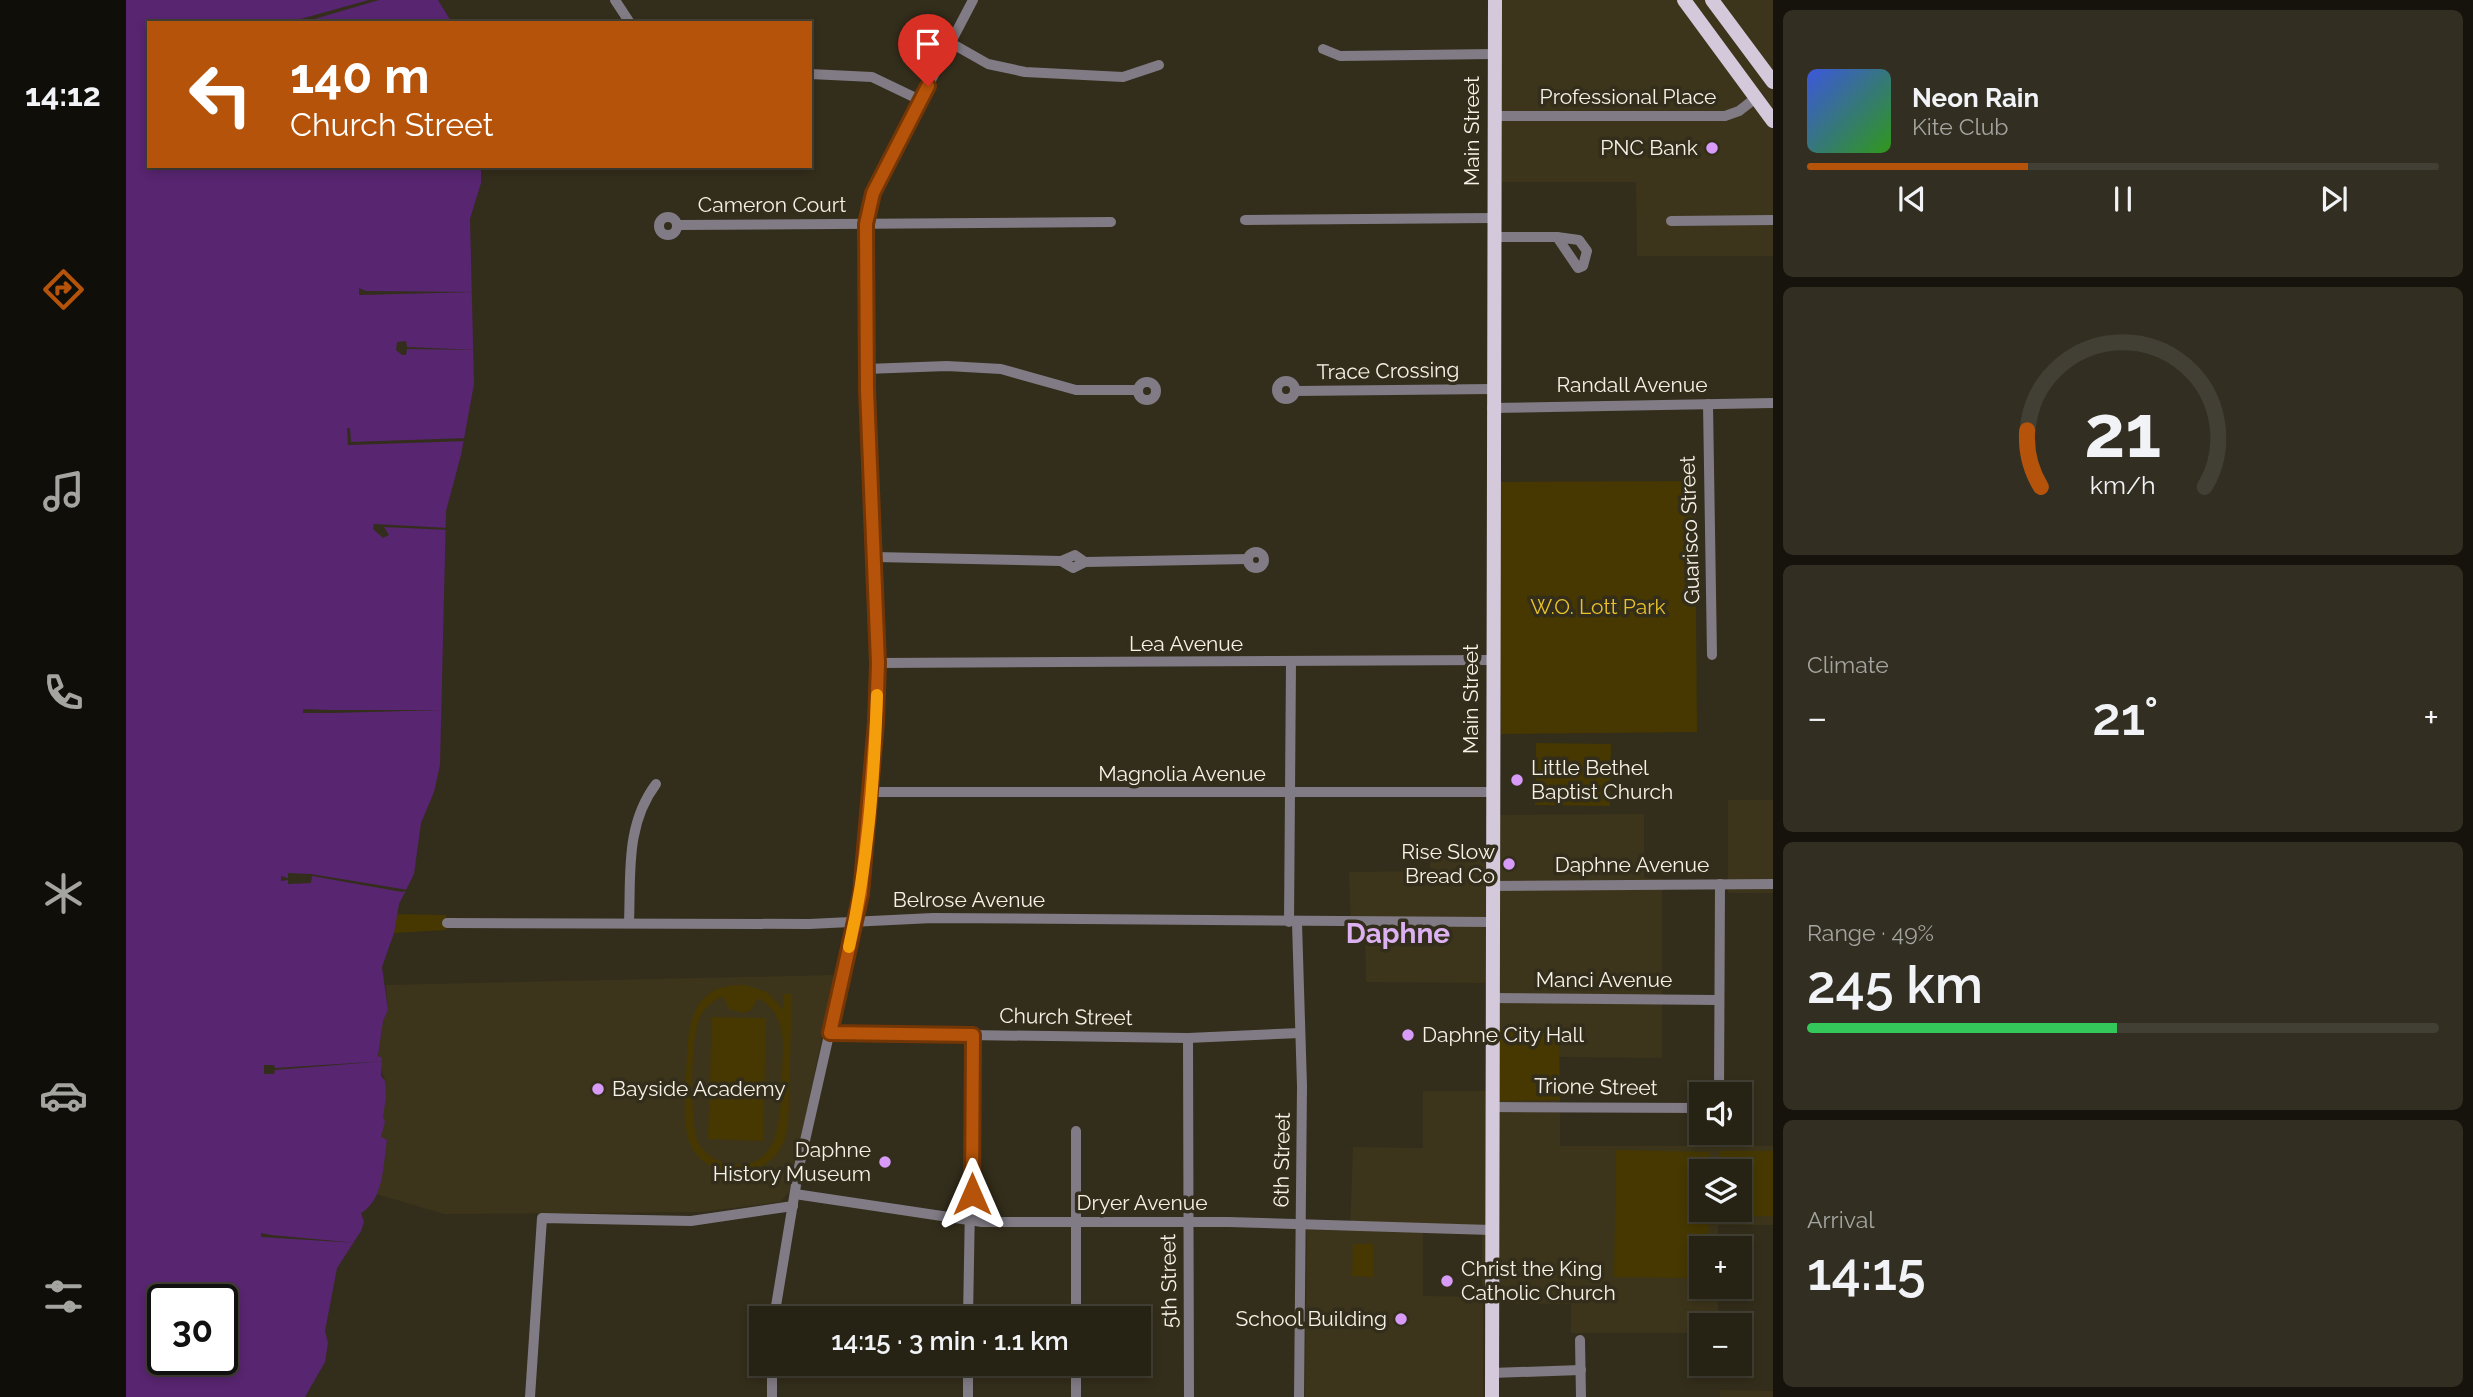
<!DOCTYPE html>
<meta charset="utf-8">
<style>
:root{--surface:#262214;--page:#322f22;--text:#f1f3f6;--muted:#a4a4a0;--line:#423f34;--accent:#b45309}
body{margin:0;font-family:Raleway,sans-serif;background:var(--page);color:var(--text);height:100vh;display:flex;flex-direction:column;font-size:26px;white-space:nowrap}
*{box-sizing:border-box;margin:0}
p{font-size:23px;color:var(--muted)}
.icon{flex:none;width:38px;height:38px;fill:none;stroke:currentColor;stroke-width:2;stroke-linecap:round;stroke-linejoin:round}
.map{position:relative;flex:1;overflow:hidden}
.details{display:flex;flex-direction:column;gap:10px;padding:10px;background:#15130b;width:700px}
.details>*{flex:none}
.hud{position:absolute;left:21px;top:21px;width:665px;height:147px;border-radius:0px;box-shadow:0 4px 10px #0003,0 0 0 2px var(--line);background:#b45309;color:#fff;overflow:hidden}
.tools{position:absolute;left:1563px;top:1082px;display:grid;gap:14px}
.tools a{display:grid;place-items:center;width:63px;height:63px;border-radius:0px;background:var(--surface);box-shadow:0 4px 10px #0003,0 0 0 2px var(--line);font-size:35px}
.speed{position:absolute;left:21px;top:1284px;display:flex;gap:14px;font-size:35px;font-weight:700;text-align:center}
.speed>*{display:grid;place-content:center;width:91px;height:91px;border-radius:50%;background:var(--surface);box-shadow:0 4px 10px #0003,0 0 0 2px var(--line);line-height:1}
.speed .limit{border:4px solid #111;border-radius:10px;background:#fff;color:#111}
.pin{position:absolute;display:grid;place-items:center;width:60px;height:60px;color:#fff;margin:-72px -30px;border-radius:50% 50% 50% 0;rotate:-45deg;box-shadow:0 0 7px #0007}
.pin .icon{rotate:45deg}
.me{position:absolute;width:77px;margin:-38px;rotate:0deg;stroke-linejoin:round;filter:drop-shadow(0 0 5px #0008)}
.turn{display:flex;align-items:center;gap:24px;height:147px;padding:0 28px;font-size:32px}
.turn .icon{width:91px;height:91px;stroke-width:2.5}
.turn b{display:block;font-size:49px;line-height:60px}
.big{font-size:52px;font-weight:600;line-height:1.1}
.details .widget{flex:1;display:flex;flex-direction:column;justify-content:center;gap:10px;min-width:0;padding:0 24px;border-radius:10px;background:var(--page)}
.details .dial{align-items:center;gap:0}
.dial svg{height:182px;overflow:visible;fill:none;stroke:var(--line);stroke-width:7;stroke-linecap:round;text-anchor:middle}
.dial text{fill:var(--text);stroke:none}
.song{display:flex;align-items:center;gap:21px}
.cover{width:84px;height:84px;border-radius:10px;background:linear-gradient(135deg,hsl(230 70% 55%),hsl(110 70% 35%))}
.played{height:7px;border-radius:4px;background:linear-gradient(90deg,var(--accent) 35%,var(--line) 35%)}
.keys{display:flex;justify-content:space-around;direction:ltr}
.heat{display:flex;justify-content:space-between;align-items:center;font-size:38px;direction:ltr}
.charge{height:10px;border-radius:5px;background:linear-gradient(90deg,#34c759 49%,var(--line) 0)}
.trip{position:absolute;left:623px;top:1306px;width:402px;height:70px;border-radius:0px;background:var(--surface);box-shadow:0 4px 10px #0003,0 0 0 2px var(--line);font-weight:600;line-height:70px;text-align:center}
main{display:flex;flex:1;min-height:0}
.dock{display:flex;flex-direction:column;width:126px;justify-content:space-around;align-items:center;background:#0f0e08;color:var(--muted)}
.dock .icon{width:49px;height:49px}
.dock .active{color:var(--accent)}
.dock b{font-size:32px;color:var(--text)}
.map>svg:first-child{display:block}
.built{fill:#3d351b;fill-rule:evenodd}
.green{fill:#463800;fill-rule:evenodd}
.water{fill:#582570;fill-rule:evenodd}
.pier{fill:#332d1b}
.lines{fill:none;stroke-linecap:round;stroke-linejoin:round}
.minor{stroke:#807b84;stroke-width:10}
.major{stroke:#d4c9db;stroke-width:14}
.route-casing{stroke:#753606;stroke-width:18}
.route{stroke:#b45309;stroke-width:12}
.slow{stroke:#f59e0b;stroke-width:12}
.poi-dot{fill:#d89bf8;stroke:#332d1b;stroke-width:2.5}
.labels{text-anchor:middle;stroke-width:7;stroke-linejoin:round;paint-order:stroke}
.street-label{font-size:21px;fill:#f5f1e6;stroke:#332d1b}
.poi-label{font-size:21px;fill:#f5f1e6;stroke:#332d1b;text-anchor:end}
.park-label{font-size:21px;fill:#e9c12a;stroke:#332d1b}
.district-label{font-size:28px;font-weight:bold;fill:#dbb1f2;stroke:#332d1b}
</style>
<main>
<nav class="dock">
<b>14:12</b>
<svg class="icon active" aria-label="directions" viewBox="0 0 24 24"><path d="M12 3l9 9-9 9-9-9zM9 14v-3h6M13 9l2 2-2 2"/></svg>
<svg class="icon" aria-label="music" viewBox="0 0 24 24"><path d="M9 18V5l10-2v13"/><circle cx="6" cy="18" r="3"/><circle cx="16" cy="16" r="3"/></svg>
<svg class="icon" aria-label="phone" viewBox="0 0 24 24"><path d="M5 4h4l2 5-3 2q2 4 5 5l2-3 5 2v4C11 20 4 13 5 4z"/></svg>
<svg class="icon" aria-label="climate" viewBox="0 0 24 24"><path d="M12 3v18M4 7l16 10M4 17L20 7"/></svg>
<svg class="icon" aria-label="car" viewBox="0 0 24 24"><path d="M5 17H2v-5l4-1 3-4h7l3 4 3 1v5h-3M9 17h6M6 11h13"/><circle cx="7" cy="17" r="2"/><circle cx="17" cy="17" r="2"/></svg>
<svg class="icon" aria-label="filters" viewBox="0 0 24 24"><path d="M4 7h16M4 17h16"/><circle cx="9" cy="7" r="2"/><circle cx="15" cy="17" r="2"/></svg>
</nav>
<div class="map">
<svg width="1647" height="1397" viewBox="0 0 1647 1397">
<rect width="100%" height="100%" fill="#332d1b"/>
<g class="built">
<path d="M1375,0H1647V256H1511L1510,182H1376Z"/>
<rect x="1602" y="800" width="45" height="93"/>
<path d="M1518,814V878L1536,879V1058L1433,1057V1029L1373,1101L1434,1100V1146H1647V1225H1592V1248H1575V1286H1592V1325H1575V1333H1445V1304L1357,1303V1397H1179L1181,1230L1224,1231L1227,1147L1297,1148V1091H1362L1361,983L1240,982L1239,927H1225L1223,872L1304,871L1305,849L1369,850L1370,815ZM1575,1171H1614V1209H1575ZM1297,1233L1356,1234V1297L1297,1296Z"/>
<path d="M709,975L664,1191L654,1202L575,1212L318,1214L250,1194L261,1141L255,1138L259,1081L252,1057L257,1021L262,1010L260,985Z"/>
<path d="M1594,1390L1647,1391V1397H1594Z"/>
</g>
<g class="green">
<path d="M1569,481L1571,732L1375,734L1373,482Z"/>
<path d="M1410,743L1485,744L1484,806L1409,805Z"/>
<path d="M266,914L320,915V930L268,933Z"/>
<path d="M619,985L641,992L657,1009L658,994H666C665,1026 664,1058 663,1090C662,1106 664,1123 659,1138C654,1154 641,1166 626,1170C614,1174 600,1173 589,1168C552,1152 559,1111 560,1078C562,1036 559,982 619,985ZM597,996L603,1009L617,1013L625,1010L632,998C662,1015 657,1044 656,1074C654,1108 659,1167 608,1165C594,1164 581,1157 573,1144C563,1128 565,1041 572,1022C576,1010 585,1002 597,996Z"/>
<path d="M586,1017L640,1018L637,1141L582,1139Z"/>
<path d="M1433,1029L1434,1100L1373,1101L1372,1030Z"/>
<path d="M1490,1150L1584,1152L1583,1171H1575V1209H1583L1582,1248H1575V1278L1488,1277Z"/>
<path d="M1593,1151H1647V1216L1594,1217V1209H1614V1171H1594Z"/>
<path d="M1227,1244H1247V1277L1226,1276Z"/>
</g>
<path class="water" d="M0,0H312L326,23H23V166H355V183L344,219L348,384L335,455L320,511L314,765L308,792L295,823L288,874L273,904L268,933L256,967L262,1010L257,1021L252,1056L256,1058L255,1076L259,1081L260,1097L257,1117L259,1122L255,1137L261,1140C257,1164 258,1200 235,1213L238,1222L235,1231L211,1268L199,1331L202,1343L199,1362L179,1397H0ZM37,1300H96V1360H37Z"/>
<g class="pier">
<path d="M243,0H253L175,23H160Z"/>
<path d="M233,288L240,291L350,292L233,295Z"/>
<path d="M280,341L281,347L352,350L281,349L280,355H276L270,350L271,342Z"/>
<path d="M221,428H224L225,442L342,438L341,441L222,445Z"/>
<path d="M248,524L323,528V530L258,527L263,535L257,538L247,529Z"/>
<path d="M177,709L203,710H319L204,713H177Z"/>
<path d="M162,873L185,874L282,890L276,892L186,876L185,883L162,884V880L155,881V876L162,878Z"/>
<path d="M260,1061L149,1070L148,1074H138V1065H148L149,1068Z"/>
<path d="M135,1233L145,1235L232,1243L135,1237Z"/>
</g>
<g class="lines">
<g class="minor">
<path d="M489,0L504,23"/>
<path d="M825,43L862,64L899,72L997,77L1033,65"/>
<path d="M1197,49L1214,56L1368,54"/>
<path d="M684,74L746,77L794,100"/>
<path d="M1367,116H1599L1613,111L1631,97"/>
<circle cx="542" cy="226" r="9"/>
<path d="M1119,220L1366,218"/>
<path d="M1545,221L1647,220"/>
<path d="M552,225L985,222"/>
<path d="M1368,237H1431"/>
<path d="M1431,237L1453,240L1461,251L1457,266L1452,268Z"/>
<path d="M740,369L821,366L875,369L950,390H1011"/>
<circle cx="1160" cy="390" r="9"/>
<circle cx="1021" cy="391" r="9"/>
<path d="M1169,391L1366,389"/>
<path d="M1582,404L1586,655"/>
<path d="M1366,408L1647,403"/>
<circle cx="1130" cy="560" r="8"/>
<path d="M749,557L935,561L947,568L959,562L1122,559"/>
<path d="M935,561L949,555L959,562"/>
<path d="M752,663L1367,660"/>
<path d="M746,792H1366"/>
<path d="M1365,886L1647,884"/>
<path d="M503,922C505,875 499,825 530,784"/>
<path d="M1163,922L1165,662"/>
<path d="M321,923L683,924L807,918L1365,922"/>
<path d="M1171,923L1176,1086L1173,1397"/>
<path d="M1365,998L1592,1000"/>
<path d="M704,1033L1062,1038L1174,1033"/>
<path d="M1062,1038L1063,1397"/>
<path d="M1593,1094L1594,884"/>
<path d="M1365,1107L1575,1108"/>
<path d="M669,1194L856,1222H1102L1365,1230"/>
<path d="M648,1318L673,1167L735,894L745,812L752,663L738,259L740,224L747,193L758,170L847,0"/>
<path d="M842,1318L847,1035"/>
<path d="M950,1318V1131"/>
<path d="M1454,1340L1455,1397"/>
<path d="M842,1363V1397"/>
<path d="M1366,1373L1455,1370"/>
<path d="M404,1397L416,1218L565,1221L667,1206"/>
<path d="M646,1397V1363"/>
<path d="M950,1397V1363"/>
</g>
<g class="major">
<path d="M1558,0L1647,121"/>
<path d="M1586,0L1647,82"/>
<path d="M1366,1397L1369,0"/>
</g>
</g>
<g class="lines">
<defs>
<path id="route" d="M802,86L747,193L740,224L741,390L752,663L750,722L735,894L704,1033L847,1035L846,1194"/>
</defs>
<use href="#route" class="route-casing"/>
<use href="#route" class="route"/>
<path class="slow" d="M723,947C742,864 748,780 751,695"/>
</g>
<g class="poi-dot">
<circle cx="1586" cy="148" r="7"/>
<circle cx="1391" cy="780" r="7"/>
<circle cx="1383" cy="864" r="7"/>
<circle cx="1282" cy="1035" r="7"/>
<circle cx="472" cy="1089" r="7"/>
<circle cx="759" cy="1162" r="7"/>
<circle cx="1321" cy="1281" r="7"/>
<circle cx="1275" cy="1319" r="7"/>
</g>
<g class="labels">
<g class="street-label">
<text x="1502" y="104">Professional Place</text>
<text transform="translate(1346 131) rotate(-90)" y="7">Main Street</text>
<text x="646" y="212">Cameron Court</text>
<text transform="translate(1262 371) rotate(-1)" y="7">Trace Crossing</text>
<text x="1506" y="392">Randall Avenue</text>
<text transform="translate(1564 530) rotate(-92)" y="7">Guarisco Street</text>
<text x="1060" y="651">Lea Avenue</text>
<text transform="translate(1345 699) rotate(-90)" y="7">Main Street</text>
<text x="1056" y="781">Magnolia Avenue</text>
<text x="1506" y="872">Daphne Avenue</text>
<text x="843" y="907">Belrose Avenue</text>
<text x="1478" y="987">Manci Avenue</text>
<text transform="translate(940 1017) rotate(1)" y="7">Church Street</text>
<text transform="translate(1470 1087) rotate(1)" y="7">Trione Street</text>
<text transform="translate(1156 1160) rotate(-89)" y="7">6th Street</text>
<text x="1016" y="1210">Dryer Avenue</text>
<text transform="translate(1043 1281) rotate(-91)" y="7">5th Street</text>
</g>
<g class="poi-label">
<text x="1572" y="155">PNC Bank</text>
<text x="1405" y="775" text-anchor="start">Little Bethel<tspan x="1405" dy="24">Baptist Church</tspan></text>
<text x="1369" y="859">Rise Slow<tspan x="1369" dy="24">Bread Co</tspan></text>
<text x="1296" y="1042" text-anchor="start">Daphne City Hall</text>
<text x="486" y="1096" text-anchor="start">Bayside Academy</text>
<text x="745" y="1157">Daphne<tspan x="745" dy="24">History Museum</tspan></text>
<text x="1335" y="1276" text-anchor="start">Christ the King<tspan x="1335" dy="24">Catholic Church</tspan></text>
<text x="1261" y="1326">School Building</text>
</g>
<g class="park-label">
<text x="1472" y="614">W.O. Lott Park</text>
</g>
<g class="district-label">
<text x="1272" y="943">Daphne</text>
</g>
</g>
</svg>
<div class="tools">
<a><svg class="icon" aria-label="sound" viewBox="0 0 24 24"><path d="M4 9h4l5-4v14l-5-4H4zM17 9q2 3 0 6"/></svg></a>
<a><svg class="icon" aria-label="layers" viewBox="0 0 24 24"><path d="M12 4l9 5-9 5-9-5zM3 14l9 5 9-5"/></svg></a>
<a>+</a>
<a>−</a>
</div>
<div class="speed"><div class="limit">30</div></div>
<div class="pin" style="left:802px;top:86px;background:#d93025"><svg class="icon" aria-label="arrive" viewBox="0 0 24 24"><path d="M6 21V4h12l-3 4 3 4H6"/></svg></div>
<svg class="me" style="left:846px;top:1194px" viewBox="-20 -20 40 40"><path d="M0-17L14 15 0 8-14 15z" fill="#b45309" stroke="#fff" stroke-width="4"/></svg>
<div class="trip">14:15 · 3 min · 1.1 km</div>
<div class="hud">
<div class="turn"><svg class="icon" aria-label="left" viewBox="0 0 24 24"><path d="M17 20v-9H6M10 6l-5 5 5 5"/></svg><div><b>140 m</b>Church Street</div></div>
</div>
</div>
<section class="details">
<div class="widget">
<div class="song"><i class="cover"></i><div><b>Neon Rain</b><p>Kite Club</p></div></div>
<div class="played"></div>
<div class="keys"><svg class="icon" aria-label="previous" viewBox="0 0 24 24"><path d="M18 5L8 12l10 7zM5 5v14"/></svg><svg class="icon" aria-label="pause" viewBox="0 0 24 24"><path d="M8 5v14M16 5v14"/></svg><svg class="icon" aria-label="next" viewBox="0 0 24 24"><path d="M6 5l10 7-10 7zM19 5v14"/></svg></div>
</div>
<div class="widget dial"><svg viewBox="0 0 100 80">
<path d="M14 69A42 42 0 1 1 86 69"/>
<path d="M14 69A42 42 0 0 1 8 44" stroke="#b45309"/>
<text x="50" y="56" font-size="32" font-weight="700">21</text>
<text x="50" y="72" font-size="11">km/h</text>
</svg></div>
<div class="widget"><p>Climate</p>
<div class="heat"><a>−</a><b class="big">21°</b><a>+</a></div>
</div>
<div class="widget"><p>Range · 49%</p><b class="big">245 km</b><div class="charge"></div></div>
<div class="widget"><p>Arrival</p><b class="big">14:15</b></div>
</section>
</main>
